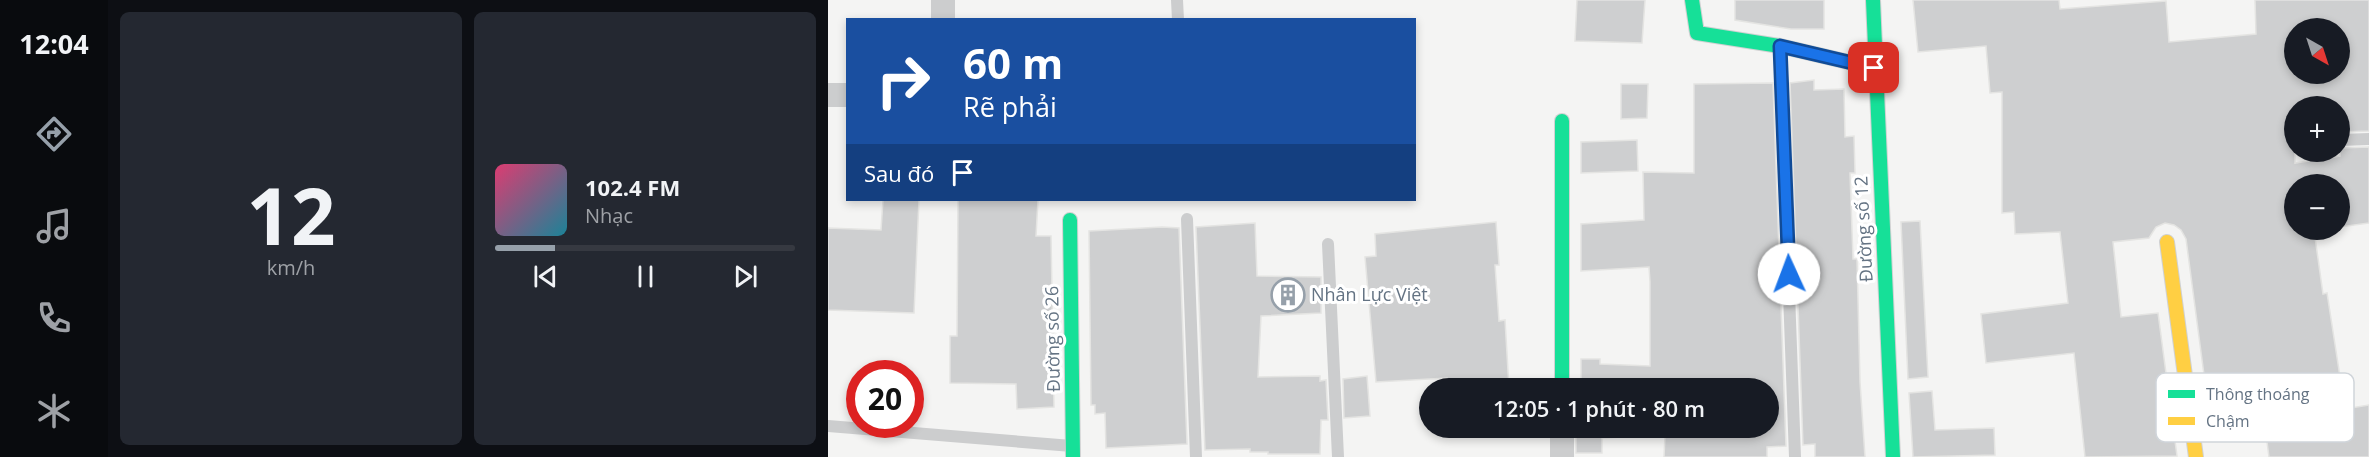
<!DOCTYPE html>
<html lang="vi">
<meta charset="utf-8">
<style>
:root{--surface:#171b24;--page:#242831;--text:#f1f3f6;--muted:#9ea1a6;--line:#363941;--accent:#96a0aa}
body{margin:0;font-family:"Open Sans",sans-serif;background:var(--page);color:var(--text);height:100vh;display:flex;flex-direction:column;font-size:22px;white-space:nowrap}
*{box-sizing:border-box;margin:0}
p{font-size:20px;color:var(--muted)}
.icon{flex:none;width:33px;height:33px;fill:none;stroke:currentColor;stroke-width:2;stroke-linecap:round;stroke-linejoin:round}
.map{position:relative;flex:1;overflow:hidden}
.details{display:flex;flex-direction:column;gap:12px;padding:12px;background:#0d0f14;width:720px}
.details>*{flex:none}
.top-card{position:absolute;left:18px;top:18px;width:570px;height:183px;border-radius:0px;box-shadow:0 3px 9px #0003;background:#1a4fa0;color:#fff;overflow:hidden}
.needle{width:39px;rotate:141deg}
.controls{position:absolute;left:1456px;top:18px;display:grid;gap:12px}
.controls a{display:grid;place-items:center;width:66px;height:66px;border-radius:50%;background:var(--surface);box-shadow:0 3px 9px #0003;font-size:30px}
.speed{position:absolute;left:18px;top:360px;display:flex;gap:12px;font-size:30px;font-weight:700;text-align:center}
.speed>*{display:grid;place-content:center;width:78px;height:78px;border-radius:50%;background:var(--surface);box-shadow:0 3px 9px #0003;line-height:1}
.speed .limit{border:9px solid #d22;background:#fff;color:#111}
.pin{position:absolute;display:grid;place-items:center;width:51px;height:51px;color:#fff;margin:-26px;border-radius:12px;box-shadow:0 3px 9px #0006}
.me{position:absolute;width:66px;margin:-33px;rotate:358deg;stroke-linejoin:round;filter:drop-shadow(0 0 4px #0008)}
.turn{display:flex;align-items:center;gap:21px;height:126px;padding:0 18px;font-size:27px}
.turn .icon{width:78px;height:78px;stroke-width:2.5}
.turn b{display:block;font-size:42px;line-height:51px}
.then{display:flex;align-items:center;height:57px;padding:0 18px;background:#0003;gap:12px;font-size:22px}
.details .card{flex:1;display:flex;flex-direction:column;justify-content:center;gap:9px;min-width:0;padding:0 21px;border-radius:9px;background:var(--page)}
.details .dial{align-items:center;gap:0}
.dial b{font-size:78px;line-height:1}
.song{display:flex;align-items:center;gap:18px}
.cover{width:72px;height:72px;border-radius:9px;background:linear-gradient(135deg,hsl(340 70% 55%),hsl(190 70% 35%))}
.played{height:6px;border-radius:3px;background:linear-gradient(90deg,var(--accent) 20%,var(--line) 20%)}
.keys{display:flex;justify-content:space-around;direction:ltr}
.details .tiles{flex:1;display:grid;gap:12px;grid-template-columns:repeat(2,1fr)}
.trip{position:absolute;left:591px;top:378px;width:360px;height:60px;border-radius:30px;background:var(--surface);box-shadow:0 3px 9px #0003;font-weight:600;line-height:60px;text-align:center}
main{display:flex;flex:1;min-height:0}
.tabs{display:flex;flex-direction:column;width:108px;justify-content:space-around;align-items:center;background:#090b0e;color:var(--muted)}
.tabs .icon{width:42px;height:42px}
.tabs .selected{color:var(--accent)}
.tabs b{font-size:27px;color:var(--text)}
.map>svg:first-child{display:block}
.building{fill:#cecfd0;stroke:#e4e4e2;stroke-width:1.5;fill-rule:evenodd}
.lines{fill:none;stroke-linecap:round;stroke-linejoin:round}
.fast-casing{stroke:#d0d1d2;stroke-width:16}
.slow-casing{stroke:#d0d1d2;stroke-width:16}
.lane{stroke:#cccdce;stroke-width:12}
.street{stroke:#cccdce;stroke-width:24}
.fast{stroke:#16e098;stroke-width:14}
.slow{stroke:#ffcf43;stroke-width:14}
.route-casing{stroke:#114b97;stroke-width:15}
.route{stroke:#1a73e8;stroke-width:10}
.labels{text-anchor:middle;stroke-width:6;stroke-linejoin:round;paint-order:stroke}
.street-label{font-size:18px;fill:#647383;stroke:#fff}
.poi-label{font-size:18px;fill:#647383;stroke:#fff;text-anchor:start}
.key{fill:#fff;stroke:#d0d5da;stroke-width:1.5}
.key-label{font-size:16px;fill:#647383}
</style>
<main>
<nav class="tabs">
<b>12:04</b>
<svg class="icon selected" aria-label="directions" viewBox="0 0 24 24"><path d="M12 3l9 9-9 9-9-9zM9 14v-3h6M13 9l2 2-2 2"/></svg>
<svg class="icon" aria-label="music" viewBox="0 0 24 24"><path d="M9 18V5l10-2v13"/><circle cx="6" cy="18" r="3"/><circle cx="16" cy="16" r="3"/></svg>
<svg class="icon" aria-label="phone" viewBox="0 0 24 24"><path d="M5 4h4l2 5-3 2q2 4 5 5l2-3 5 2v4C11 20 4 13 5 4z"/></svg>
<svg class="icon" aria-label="climate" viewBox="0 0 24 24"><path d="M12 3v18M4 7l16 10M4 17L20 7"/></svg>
</nav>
<section class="details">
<div class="tiles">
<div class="card dial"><b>12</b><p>km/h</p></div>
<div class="card">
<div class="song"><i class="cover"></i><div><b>102.4 FM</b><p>Nhạc</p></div></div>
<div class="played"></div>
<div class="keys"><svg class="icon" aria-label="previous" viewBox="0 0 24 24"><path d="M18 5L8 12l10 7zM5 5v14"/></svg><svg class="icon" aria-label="pause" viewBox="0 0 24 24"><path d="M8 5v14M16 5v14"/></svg><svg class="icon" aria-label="next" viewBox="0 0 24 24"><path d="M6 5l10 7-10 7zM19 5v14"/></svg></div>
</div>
</div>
</section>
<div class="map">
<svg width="1541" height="457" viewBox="0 0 1541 457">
<rect width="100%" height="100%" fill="#f4f4f3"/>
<g class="building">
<path d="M749,0H817L814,43L747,41Z"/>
<path d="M907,0H996V29H963L907,20Z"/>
<path d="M1085,0H1231L1232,9L1338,1L1341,42L1428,34L1427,0H1541V131L1512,132V106H1467V163L1512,156V148L1541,147V223L1512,227V184H1467V230H1486L1495,294L1499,293L1517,409L1541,405V457H1441L1437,427L1384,435L1358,239L1353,230L1346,225L1337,223L1328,227L1321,238L1285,242L1293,317L1330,313L1349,456L1257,457L1246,353L1158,363L1153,314L1240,303L1232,232L1187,234L1186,212L1174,213V92L1162,93L1158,46L1090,52ZM1467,28H1512V74H1467Z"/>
<path d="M986,80V90L1016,89L1017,137L1026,136L1027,173H1022L1025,259H1029L1032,382L1037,457H987V444L975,445L962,83Z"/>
<path d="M945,83L958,446L939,447V457H836L837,435L774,438V453H748V428H940V388H753V359H772V364L822,366V282L821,267L753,271V224L816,220L815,172L866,173V84Z"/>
<path d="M793,84H820L819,118L793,119Z"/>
<path d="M809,140L810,171L753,173V142Z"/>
<path d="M55,200H91L86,313L0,310V228L53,230Z"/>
<path d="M130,200H210L208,236H223L226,407L189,409L188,384L122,383V336H129Z"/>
<path d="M1092,221L1100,377L1080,379L1073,222Z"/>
<path d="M668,222L671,265H667L671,321L677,320L681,388H619V378L548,382L537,257L548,256L547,234Z"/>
<path d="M427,223L429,276L493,277V313L433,316L430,377L492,376V381L498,380L500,420H493L492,454H440V452H422V449L377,450L368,227Z"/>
<path d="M334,227L351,228L359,444L278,448L277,413L267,414V405H263L261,231Z"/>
<path d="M539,376L542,416L516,418L515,379Z"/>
<path d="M1104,391L1107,430L1166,428L1167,455L1085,457L1081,393Z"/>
</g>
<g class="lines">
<defs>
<g id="fast">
<path d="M864,0L869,33L952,46L1046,68"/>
<path d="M1045,0L1065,457"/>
<path d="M734,121V388"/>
<path d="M242,220L245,457"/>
</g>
<path id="slow" d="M1339,242L1368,457"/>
</defs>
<use href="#fast" class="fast-casing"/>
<use href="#slow" class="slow-casing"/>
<g class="lane">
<path d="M349,0L350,20"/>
<path d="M952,47L967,457"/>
<path d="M1512,140L1541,139"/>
<path d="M359,219L368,457"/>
<path d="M500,244L510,457"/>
<path d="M0,426L244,446"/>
</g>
<g class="street">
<path d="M115,0V20"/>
<path d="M0,95H20"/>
<path d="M734,428V457"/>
</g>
<use href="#fast" class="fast"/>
<use href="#slow" class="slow"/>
</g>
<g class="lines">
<defs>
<path id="route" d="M961,274L952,46L1046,68"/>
</defs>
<use href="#route" class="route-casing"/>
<use href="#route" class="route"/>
</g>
<defs>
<symbol id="building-ring" viewBox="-11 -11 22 22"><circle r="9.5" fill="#fff" stroke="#96a0aa" stroke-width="1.5"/><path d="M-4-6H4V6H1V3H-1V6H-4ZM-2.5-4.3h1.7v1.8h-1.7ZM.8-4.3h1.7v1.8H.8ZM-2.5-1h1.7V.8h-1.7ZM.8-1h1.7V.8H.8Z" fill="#96a0aa"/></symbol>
</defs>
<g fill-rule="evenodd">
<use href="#building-ring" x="441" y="276" width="38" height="38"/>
</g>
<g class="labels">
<g class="street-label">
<text transform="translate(1036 229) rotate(-93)" y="6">Đường số 12</text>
<text transform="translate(225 339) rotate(-91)" y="6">Đường số 26</text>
</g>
<g class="poi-label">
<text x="483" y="301">Nhân Lực Việt</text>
</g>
</g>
<rect x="1328" y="373" width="198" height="69" rx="9" class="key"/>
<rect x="1340" y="390" width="27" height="8" fill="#16e098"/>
<rect x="1340" y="417" width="27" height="8" fill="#ffcf43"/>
<g class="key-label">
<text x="1378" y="400">Thông thoáng</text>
<text x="1378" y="427">Chậm</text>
</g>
</svg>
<div class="controls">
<a><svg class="needle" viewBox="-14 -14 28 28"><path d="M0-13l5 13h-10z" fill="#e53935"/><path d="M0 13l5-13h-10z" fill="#9ea1a6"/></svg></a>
<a>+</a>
<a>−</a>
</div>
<div class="speed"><div class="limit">20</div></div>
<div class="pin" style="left:1046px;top:68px;background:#d93025"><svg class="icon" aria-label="arrive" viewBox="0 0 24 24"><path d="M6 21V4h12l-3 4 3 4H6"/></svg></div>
<svg class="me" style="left:961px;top:274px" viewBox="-20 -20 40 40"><circle r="19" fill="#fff"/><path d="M0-13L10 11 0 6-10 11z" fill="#1a73e8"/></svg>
<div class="trip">12:05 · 1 phút · 80 m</div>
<div class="top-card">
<div class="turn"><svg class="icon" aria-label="right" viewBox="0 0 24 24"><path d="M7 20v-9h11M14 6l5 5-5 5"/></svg><div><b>60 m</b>Rẽ phải</div></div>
<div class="then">Sau đó<svg class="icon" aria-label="arrive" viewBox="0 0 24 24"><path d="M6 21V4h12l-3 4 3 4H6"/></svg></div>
</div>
</div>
</main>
